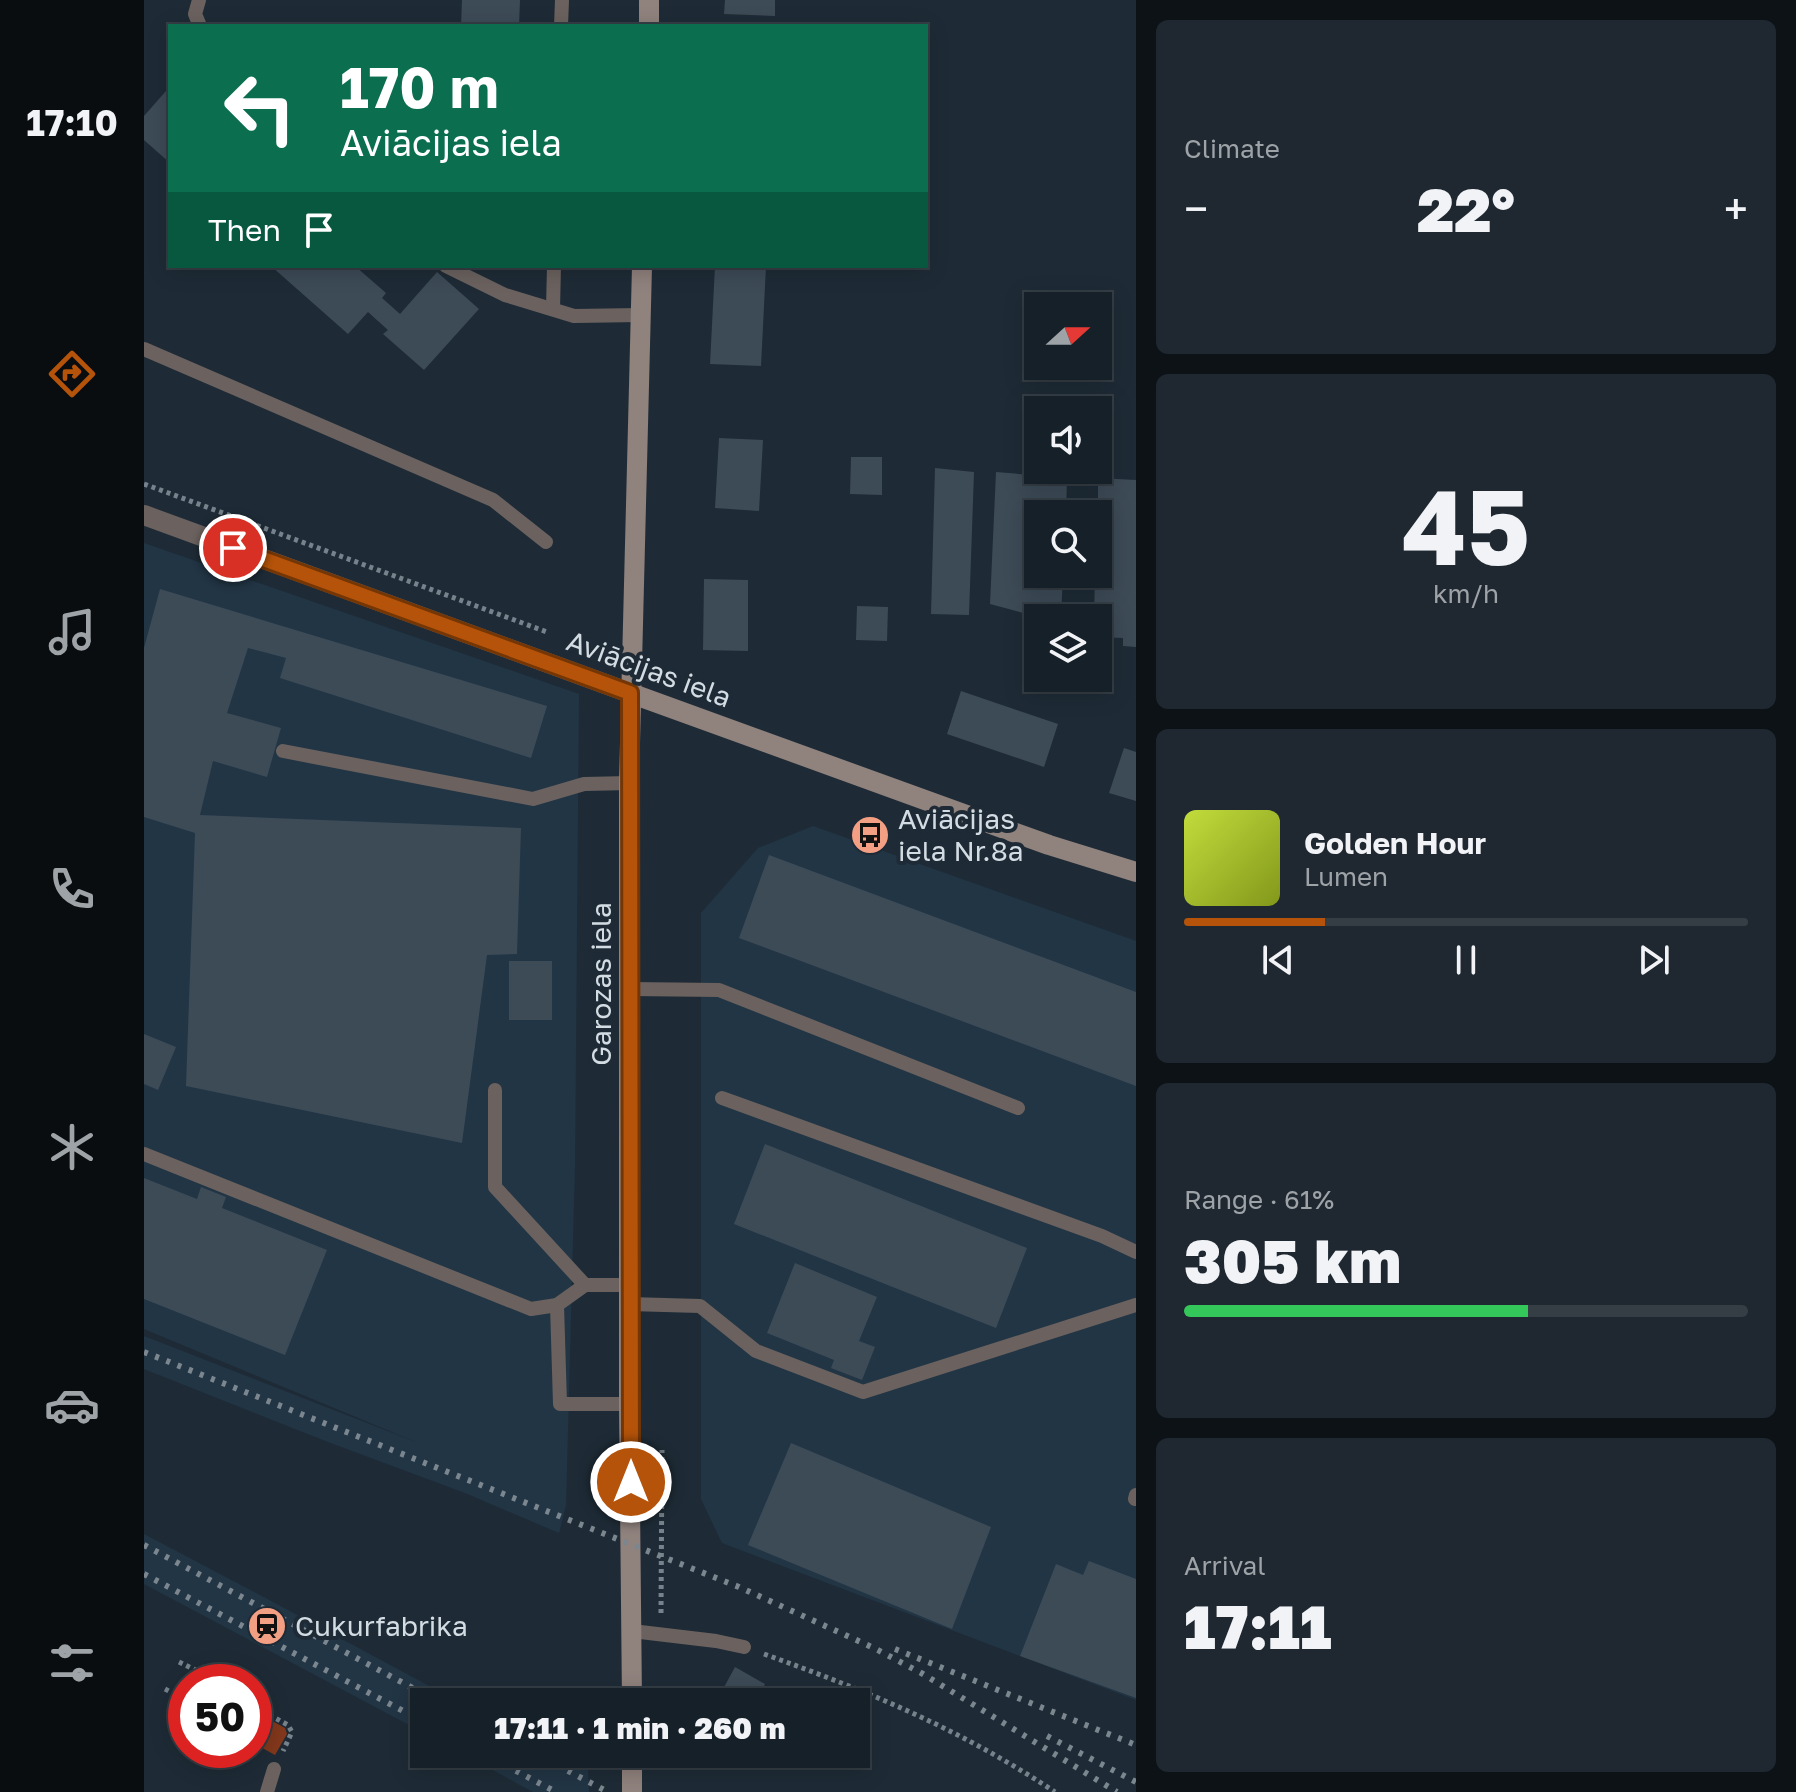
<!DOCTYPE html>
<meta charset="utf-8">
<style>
:root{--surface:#162028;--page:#1f2830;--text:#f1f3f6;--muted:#9ea3a8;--line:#353e45;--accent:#b45309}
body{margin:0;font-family:"Golos Text",sans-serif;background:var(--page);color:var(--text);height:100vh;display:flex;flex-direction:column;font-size:30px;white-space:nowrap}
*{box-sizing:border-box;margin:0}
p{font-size:26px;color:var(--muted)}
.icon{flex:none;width:44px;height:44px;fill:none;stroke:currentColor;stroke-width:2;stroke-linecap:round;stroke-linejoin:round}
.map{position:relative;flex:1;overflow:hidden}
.sheet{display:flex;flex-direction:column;gap:20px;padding:20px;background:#0c1216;width:660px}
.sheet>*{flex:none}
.top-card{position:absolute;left:24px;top:24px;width:760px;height:244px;border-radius:0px;box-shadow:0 4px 20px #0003,0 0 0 2px var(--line);background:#0b6e4f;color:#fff;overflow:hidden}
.needle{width:52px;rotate:69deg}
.controls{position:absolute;left:880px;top:292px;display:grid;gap:16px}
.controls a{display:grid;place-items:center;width:88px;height:88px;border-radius:0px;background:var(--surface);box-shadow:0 4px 20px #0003,0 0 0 2px var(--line);font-size:40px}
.speed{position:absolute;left:24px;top:1664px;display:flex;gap:16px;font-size:40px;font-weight:700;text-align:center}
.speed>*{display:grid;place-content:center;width:104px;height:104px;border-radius:50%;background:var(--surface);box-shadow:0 4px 20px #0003,0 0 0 2px var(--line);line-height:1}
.speed .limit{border:12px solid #d22;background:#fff;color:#111}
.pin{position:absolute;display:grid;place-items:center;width:68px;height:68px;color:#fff;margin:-34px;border:4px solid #fff;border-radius:50%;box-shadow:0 2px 8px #0007}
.me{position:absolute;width:88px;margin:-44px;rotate:0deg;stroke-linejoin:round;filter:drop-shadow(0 0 6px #0008)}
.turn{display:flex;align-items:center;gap:28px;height:168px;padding:0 40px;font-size:36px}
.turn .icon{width:104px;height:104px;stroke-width:2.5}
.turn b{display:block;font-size:56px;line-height:68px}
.then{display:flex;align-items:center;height:76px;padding:0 40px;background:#0003;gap:16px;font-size:30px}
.big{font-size:60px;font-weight:800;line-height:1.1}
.sheet .tile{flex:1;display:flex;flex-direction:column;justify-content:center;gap:12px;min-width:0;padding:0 28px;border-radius:12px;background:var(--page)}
.sheet .dial{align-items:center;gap:0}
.dial b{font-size:104px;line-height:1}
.song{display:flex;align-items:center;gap:24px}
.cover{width:96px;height:96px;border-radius:12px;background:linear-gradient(135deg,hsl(70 70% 55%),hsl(70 70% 35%))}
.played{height:8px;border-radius:4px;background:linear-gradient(90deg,var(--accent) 25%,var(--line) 25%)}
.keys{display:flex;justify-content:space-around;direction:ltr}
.heat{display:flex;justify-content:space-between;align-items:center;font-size:44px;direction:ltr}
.charge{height:12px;border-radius:6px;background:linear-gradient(90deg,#34c759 61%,var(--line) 0)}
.trip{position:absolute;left:266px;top:1688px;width:460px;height:80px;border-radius:0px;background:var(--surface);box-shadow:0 4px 20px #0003,0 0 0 2px var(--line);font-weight:800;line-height:80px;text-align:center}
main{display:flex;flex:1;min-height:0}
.dock{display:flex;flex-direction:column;width:144px;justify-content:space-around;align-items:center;background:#090d10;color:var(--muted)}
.dock .icon{width:56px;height:56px}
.dock .on{color:var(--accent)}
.dock b{font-size:36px;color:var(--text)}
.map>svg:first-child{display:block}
.built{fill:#223545}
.green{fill:#83381c}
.building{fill:#3d4b57}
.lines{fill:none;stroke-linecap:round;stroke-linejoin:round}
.path{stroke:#77838c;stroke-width:5;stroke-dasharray:4 4;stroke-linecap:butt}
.service{stroke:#6b625f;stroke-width:14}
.minor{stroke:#6b625f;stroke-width:20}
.secondary{stroke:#90827d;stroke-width:20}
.rail{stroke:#7b868f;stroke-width:6;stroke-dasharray:4 8;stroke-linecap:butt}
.route-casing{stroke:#753606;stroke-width:20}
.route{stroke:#b45309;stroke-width:14}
.labels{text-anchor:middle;stroke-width:8;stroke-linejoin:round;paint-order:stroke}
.street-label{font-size:28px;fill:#d3dce3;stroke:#1e2b36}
.poi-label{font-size:28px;fill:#d3dce3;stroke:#1e2b36;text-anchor:start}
</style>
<main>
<nav class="dock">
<b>17:10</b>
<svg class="icon on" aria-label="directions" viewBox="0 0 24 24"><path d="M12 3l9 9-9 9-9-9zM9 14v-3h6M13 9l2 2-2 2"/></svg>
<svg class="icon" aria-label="music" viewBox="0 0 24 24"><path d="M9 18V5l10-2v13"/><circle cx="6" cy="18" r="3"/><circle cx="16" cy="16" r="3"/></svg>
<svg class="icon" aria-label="phone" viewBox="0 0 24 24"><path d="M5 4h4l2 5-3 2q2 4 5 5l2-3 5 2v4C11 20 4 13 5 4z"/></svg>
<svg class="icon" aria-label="climate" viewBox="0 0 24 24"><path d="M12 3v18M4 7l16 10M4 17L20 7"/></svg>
<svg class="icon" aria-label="car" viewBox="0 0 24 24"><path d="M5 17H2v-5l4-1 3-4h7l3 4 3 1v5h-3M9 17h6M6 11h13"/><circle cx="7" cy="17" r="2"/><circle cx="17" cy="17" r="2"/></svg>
<svg class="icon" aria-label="filters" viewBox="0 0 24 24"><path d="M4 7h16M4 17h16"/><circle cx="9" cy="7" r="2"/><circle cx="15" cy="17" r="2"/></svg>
</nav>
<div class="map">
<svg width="992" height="1792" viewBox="0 0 992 1792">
<rect width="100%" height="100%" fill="#1e2b36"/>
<g class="built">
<path d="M0,543L435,694L431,1164L422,1505L415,1533L321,1493L184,1442L0,1369V1336L277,1444L0,1329Z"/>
<path d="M669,826L992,941V1700L578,1543L557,1499V913L614,848Z"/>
<path d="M0,1534L129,1602L315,1702H280V1733L0,1584Z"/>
<path d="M319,1754H415L444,1767L445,1792H389Z"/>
</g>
<path class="green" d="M123,1718L141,1728L143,1734L131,1755L111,1744Z"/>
<g class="building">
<path d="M318,0H376L375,26H317Z"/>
<path d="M581,0H631V16L580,14Z"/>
<path d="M22,91L26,94V163L0,140V116Z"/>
<path d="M127,266H211L242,293L238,298L256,314L293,272L335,309L280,370L239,334L244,330L224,312L204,334Z"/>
<path d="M571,266H622L617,366L566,364Z"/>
<path d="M575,438L619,440L615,511L571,508Z"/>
<path d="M707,457H738V495L706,494Z"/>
<path d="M791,468L830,472L825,615L787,614Z"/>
<path d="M852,472L923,478L922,514H894V574H919L917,618H898L846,604Z"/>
<path d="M954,478L992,480V647L979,646V638L954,637V618H950L951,574H954Z"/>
<path d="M560,579L604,580V651L559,650Z"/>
<path d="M16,589L403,706L387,758L136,678L142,658L104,648L83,713L137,728L123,777L69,761L56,815L377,828L373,954L343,955L318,1143L42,1086L51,833L0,817V648Z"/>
<path d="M713,606L744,607L743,641L712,640Z"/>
<path d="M817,691L914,724L900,767L803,734Z"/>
<path d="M980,748L992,752V801L965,793Z"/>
<path d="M625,855L992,992V1086L595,938Z"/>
<rect x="365" y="961" width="43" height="59"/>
<path d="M0,1034L32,1047L14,1090L0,1084Z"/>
<path d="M621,1144L883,1248L852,1328L590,1224Z"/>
<path d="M0,1178L53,1199L57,1187L82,1197L78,1208L183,1250L141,1355L0,1299Z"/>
<path d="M651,1263L733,1297L715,1341L731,1347L718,1380L687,1368L690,1360L623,1333Z"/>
<path d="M647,1443L847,1527L808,1629L604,1545Z"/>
<path d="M945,1561L992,1579V1698L876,1656L912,1564L939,1575Z"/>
<path d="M591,1667L621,1684L618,1690L640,1702H572Z"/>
<path d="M67,1670L89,1682H61Z"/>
</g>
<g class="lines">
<g class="path">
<path d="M0,484L403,632"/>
<path d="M517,1613L518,1450"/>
<path d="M620,1654C726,1692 816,1729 911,1792"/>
<path d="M35,1662L60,1674"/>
<path d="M21,1689L42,1700"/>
<path d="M110,1722L116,1710L144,1725L148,1732L139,1751"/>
</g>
<g class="service">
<path d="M55,0L51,14L56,26"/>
<path d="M417,26L418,0"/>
<path d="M302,266L361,295L430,316L496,315"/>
<path d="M409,309L410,266"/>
<path d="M0,349L349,500L402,542"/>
<path d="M139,751L389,799L440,784L485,783"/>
<path d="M485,989L575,990L874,1108"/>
<path d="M351,1090V1187L441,1285H485"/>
<path d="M578,1098L958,1236L992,1252"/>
<path d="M0,1154L387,1309L413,1305"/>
<path d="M441,1285L413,1305L416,1404H485"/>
<path d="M485,1304L556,1306L612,1351L719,1392L992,1305"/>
<path d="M991,1499L992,1495"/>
<path d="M488,1631L572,1641L600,1647"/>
<path d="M123,1792L130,1769"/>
</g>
<path class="minor" d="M0,515L486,693"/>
<g class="secondary">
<path d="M505,26V0"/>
<path d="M486,693L905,845L992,872"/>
<path d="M488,1702L485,1404V783L498,266"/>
<path d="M488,1792V1754"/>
</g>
<g class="rail">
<path d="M0,1352L595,1587L730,1648L779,1674L973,1792"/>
<path d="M0,1545L295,1702"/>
<path d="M0,1574L280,1722"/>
<path d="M751,1649L992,1745"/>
<path d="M903,1736L992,1782"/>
<path d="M340,1754L412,1792"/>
<path d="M392,1754L464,1792"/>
</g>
</g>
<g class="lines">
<defs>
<path id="route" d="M89,548L486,693L487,1482"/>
</defs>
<use href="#route" class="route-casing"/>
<use href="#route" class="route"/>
</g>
<defs>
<symbol id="bus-disc" viewBox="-11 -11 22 22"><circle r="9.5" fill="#f39f83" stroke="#1e2b36"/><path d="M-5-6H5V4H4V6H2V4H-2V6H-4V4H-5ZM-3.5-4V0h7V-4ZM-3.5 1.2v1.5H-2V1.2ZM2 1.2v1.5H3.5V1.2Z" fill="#111"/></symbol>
<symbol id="station-disc" viewBox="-11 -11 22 22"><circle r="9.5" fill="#f39f83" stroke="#1e2b36"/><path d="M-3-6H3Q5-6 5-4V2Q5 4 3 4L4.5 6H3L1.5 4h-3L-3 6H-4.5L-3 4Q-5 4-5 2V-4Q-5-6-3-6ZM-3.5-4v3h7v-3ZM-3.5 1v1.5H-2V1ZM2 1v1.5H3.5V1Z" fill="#111"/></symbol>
</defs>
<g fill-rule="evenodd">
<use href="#bus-disc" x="704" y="813" width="44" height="44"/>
<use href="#station-disc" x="101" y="1604" width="44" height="44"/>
</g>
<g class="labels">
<g class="street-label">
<text transform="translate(505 669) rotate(20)" y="10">Aviācijas iela</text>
<text transform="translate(457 984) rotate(-90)" y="10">Garozas iela</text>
</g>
<g class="poi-label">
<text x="754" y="829">Aviācijas<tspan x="754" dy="32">iela Nr.8a</tspan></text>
<text x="151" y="1636">Cukurfabrika</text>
</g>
</g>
</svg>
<div class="controls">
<a><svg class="needle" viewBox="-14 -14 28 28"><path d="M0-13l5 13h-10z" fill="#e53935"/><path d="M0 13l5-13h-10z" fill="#9ea3a8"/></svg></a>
<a><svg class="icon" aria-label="sound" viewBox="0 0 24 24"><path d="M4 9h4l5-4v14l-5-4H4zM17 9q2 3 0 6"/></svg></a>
<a><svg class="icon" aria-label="search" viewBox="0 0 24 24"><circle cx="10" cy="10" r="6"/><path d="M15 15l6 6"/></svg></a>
<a><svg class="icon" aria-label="layers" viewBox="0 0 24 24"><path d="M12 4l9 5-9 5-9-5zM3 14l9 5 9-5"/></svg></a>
</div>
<div class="speed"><div class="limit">50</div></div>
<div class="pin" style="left:89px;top:548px;background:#d93025"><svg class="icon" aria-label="arrive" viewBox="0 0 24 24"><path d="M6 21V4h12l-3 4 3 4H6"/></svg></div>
<svg class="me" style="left:487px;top:1482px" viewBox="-20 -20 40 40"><circle r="17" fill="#b45309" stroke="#fff" stroke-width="3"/><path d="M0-11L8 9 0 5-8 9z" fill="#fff"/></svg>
<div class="trip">17:11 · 1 min · 260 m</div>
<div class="top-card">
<div class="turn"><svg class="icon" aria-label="left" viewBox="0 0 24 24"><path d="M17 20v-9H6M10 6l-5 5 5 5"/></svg><div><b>170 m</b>Aviācijas iela</div></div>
<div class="then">Then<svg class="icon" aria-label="arrive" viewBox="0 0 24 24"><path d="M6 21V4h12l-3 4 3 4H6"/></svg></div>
</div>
</div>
<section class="sheet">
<div class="tile"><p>Climate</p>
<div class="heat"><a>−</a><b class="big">22°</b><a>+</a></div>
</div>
<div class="tile dial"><b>45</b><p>km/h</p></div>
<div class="tile">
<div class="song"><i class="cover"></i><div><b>Golden Hour</b><p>Lumen</p></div></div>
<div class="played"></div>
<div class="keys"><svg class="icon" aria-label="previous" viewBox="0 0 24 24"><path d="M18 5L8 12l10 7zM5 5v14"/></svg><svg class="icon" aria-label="pause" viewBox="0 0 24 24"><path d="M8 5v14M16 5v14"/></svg><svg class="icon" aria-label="next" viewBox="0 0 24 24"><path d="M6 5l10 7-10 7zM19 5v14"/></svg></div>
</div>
<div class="tile"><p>Range · 61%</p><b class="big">305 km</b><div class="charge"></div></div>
<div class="tile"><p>Arrival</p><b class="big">17:11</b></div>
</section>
</main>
